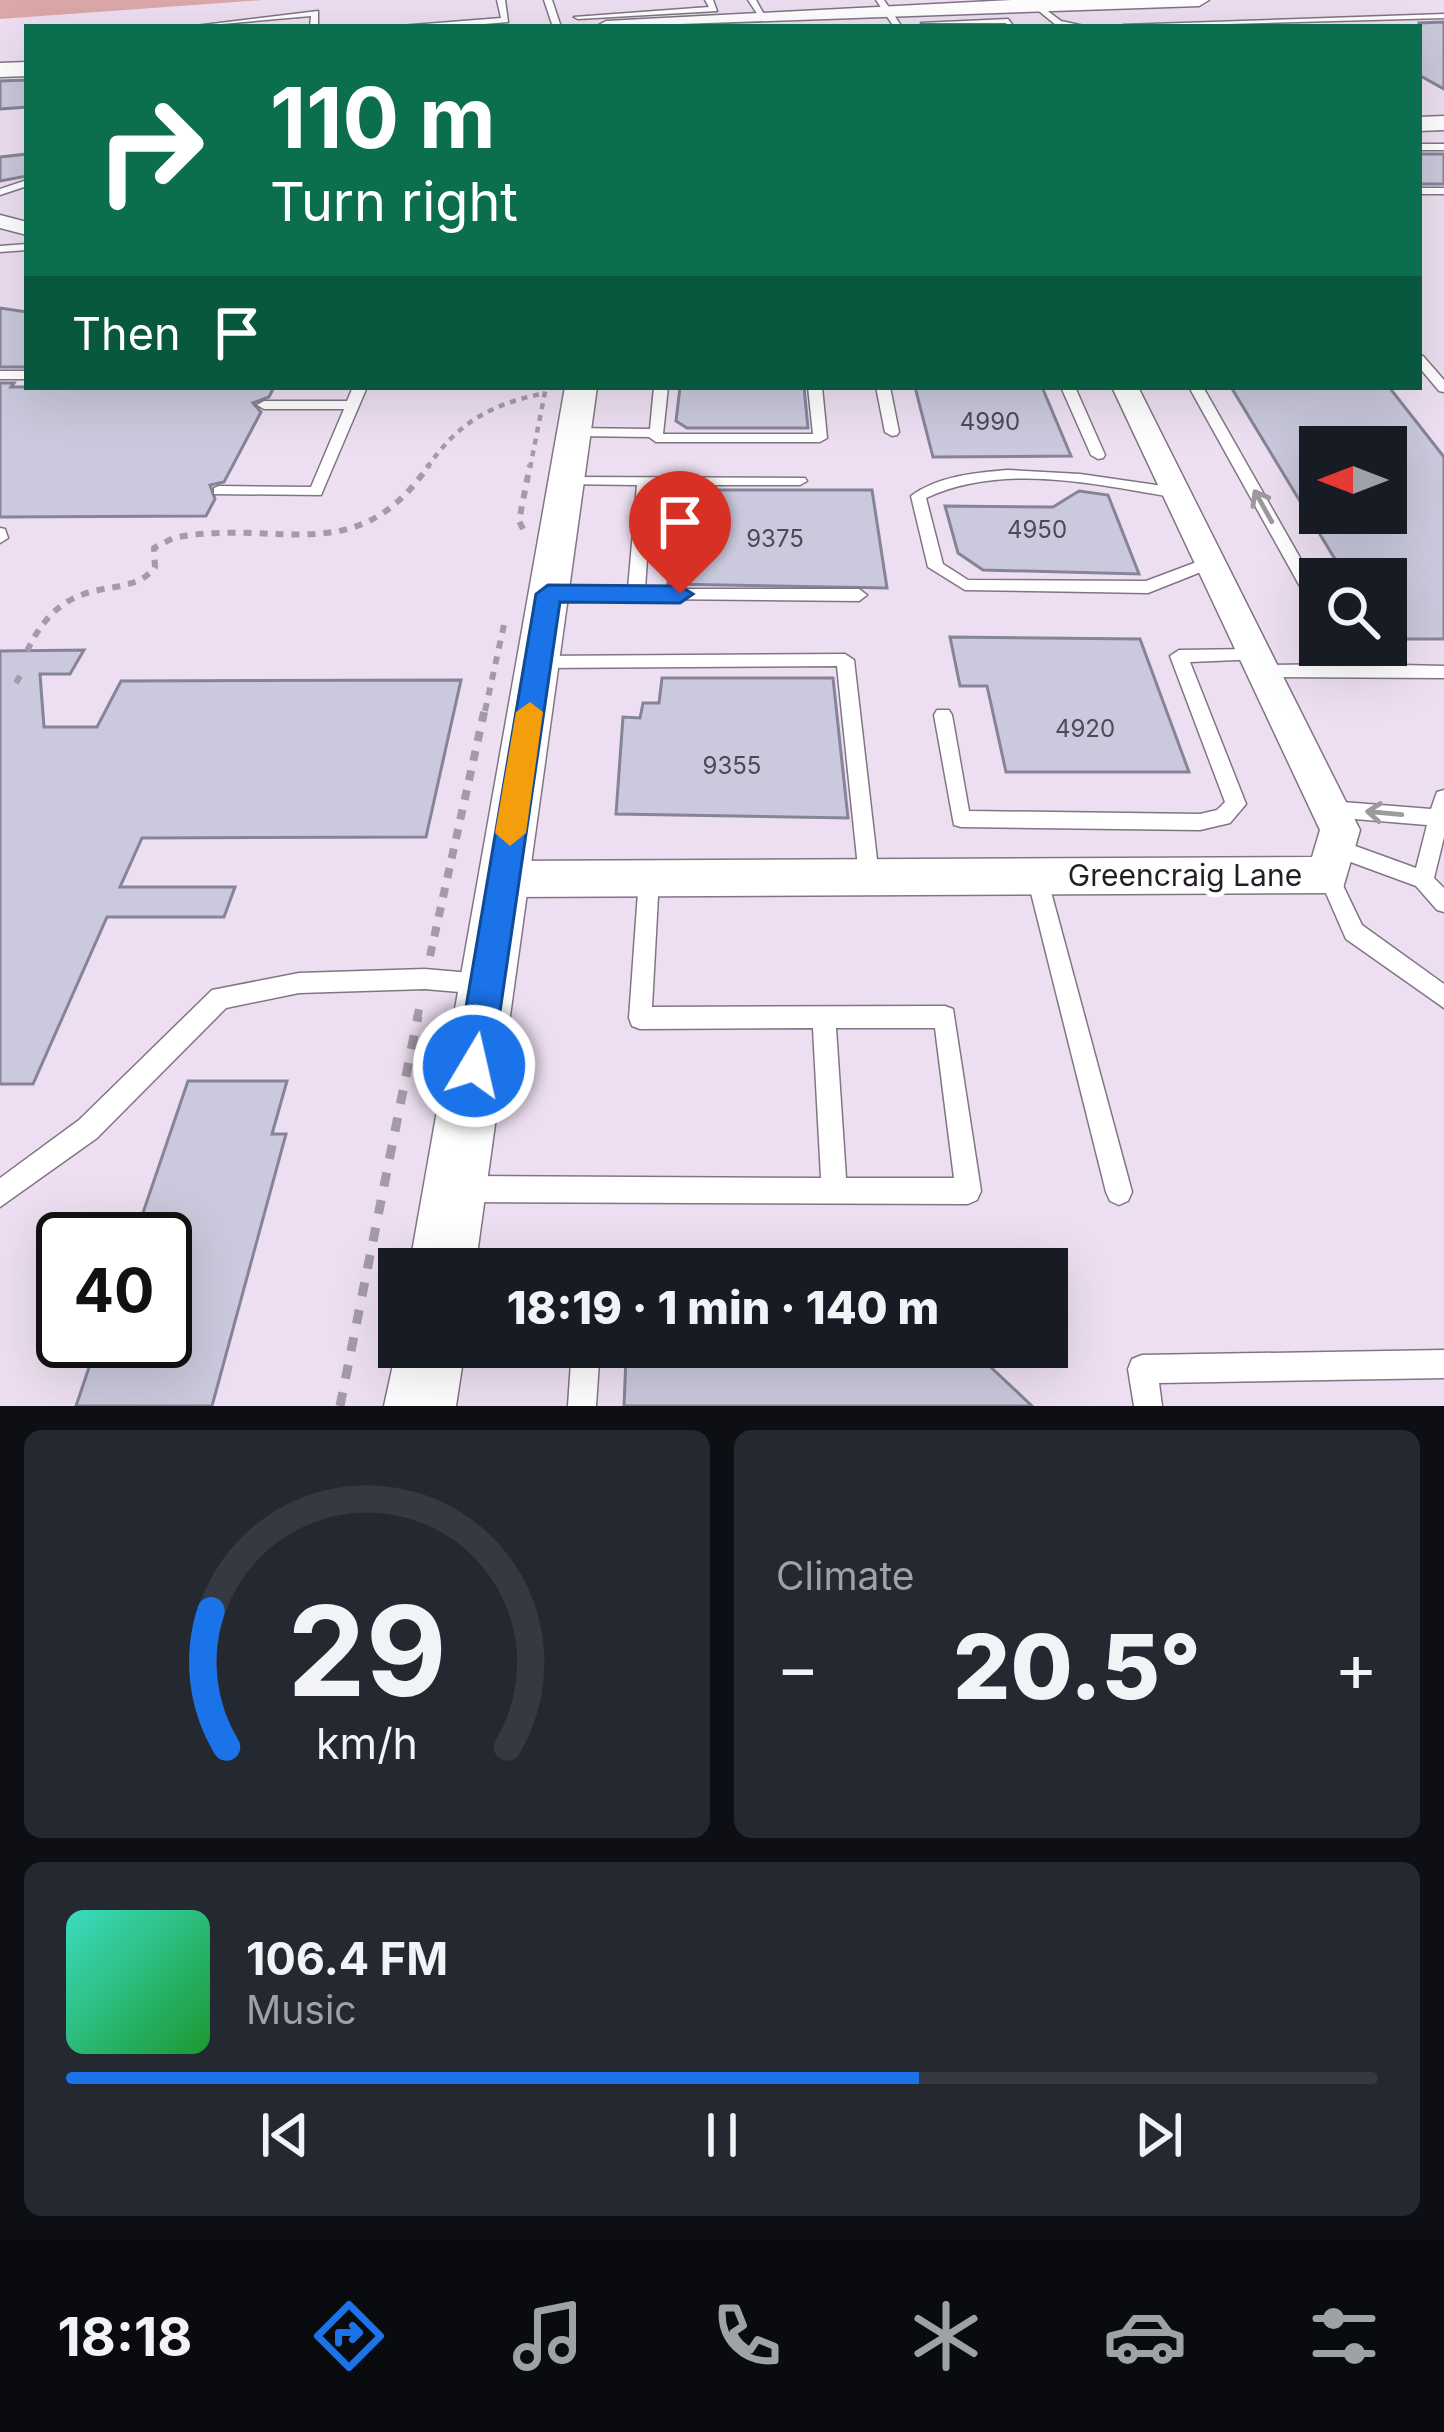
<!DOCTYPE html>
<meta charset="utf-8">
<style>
:root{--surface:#171b24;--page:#242831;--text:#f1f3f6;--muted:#9ea1a6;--line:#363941;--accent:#1a73e8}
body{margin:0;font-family:Inter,sans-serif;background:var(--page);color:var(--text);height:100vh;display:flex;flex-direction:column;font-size:45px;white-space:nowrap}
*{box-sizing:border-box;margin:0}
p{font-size:39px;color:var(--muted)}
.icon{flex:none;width:66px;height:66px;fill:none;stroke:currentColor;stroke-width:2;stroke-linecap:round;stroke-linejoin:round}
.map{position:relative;height:1406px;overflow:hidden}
.side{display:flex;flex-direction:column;gap:24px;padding:24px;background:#0d0f14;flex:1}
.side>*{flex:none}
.hud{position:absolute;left:24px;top:24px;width:1398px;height:366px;border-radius:0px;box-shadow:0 12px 48px #0002;background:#0b6e4f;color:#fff;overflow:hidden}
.needle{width:78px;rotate:270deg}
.fabs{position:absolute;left:1299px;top:426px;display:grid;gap:24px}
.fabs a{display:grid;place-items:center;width:108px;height:108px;border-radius:0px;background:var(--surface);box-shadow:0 12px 48px #0002;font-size:60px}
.speed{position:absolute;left:36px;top:1212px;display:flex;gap:24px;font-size:60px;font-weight:700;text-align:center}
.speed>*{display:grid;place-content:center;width:156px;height:156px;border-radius:50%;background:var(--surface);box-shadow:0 12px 48px #0002;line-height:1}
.speed .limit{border:6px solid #111;border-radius:18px;background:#fff;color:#111}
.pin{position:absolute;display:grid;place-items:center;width:102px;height:102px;color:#fff;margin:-123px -51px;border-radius:50% 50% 50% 0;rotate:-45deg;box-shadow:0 0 12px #0007}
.pin .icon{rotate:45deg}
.me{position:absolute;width:132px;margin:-66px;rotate:9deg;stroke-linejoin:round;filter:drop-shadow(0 0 9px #0008)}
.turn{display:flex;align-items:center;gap:42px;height:252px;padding:0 48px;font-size:54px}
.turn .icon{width:156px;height:156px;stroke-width:2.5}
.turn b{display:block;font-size:84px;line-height:102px}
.then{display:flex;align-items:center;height:114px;padding:0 48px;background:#0003;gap:24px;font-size:45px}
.big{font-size:90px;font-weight:800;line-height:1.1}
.side .tile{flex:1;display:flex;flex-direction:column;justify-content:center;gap:18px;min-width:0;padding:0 42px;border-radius:18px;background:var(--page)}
.side .dial{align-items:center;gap:0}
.dial svg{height:312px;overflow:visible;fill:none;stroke:var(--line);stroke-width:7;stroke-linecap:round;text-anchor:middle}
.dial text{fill:var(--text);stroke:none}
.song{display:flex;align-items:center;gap:36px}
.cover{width:144px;height:144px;border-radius:18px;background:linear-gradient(135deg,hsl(170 70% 55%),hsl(130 70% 35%))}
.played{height:12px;border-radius:6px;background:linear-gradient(90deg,var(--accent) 65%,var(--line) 65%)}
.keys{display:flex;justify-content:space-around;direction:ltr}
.heat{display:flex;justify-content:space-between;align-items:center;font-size:66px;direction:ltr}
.side .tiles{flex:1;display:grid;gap:24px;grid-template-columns:1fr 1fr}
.tile:last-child{grid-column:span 2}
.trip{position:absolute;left:378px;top:1248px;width:690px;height:120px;border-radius:0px;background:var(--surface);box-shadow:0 12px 48px #0002;font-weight:800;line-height:120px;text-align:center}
.menu{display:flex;height:192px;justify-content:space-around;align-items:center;background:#090b0e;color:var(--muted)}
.menu .icon{width:84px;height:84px}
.menu .on{color:var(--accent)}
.menu b{font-size:54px;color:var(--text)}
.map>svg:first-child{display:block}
.green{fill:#dca8a9}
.building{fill:#cac9dd;stroke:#868497;stroke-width:3;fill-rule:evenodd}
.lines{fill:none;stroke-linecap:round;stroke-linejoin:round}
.service-casing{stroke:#817585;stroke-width:3}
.minor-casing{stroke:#817585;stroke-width:3}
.tertiary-casing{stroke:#817585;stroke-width:3}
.secondary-casing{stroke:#817585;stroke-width:3}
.path-far3{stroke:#a59ba8;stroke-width:4.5;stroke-dasharray:6 6;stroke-linecap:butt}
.path-far2{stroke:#a59ba8;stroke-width:6;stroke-dasharray:8 8;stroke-linecap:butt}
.path-far1{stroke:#a59ba8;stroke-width:8;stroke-dasharray:10 10;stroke-linecap:butt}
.path{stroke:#a59ba8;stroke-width:9;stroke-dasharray:14 14;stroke-linecap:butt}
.service{fill:#fff;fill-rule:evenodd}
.minor{fill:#fff;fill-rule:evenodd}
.tertiary{fill:#fff;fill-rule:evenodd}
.secondary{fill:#fff;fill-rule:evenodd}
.oneway{stroke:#9c9a9d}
.route{fill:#1a73e8;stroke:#114b97;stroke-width:3}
.slow{fill:#f59e0b}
.labels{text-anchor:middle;stroke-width:10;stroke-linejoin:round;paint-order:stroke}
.number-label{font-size:24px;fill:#4e4a53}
.street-label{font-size:30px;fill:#241f25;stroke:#fff}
</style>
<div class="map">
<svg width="1444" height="1406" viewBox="0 0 1444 1406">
<rect width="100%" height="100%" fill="#eddff1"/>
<path class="green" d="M0,0H263L0,19Z"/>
<g class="building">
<path d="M1444,22V89L1419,75V23Z"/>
<path d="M27,80V107L0,109V81Z"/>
<path d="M27,154V176L0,181V157Z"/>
<rect x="1419" y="154" width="25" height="30"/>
<path d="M0,308L27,312V367H0Z"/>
<path d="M0,383H14L11,387H274L269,397L253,403L261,412L224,482L210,485L215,499L206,516L0,517Z"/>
<path d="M680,387H804L808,428H687L676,421Z"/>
<path d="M915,387H1042L1071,456L933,457Z"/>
<path d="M1231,387H1389L1444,457V639H1386V579H1347ZM1320,447H1386V513H1320Z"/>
<path d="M674,490H872L887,588L668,584Z"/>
<path d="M1079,491L1108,495L1139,574L983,570L958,553L945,506L1053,507Z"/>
<path d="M950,637L1140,639L1189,772H1006L987,686H960Z"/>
<path d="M84,650L70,674H40L44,727H97L121,681L461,680L426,837L142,838L120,887H235L224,917H107L33,1084H0V651Z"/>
<path d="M662,678H833L848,818L616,814L623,717L640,718L643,703H659Z"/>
<path d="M188,1081H287L272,1134H286L212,1406H76L98,1341H165V1239H134Z"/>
<path d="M980,1357L1032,1406H624L626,1358Z"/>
</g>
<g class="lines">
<defs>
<g id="service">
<path d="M497,0H505L508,22L450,27H387L501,18Z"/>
<path d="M544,0H552L561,27H553Z"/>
<path d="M705,0H713L717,11L578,19L574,17L709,7Z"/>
<path d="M748,0H756L766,18H760Z"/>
<path d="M876,0H884L902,27H894Z"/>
<path d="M1037,3L1061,21L1089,27L1056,25L1034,7Z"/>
<path d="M318,11V27H310L311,16L187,27Z"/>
<path d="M1444,14V18L1119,27L1123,25Z"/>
<path d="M1008,19L1014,27H1008L1006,23H921Z"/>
<rect x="1419" y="144" width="25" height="6"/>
<path d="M27,180V186L0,195V189Z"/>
<rect x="1419" y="188" width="25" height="6"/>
<path d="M27,244V250L0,252V246Z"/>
<path d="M1419,355L1423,356L1444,380V392L1439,391L1419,367Z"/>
<rect x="0" y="371" width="27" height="8"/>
<path d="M353,387H367L321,495L214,494V488L219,486L311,487L344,409H264L257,405L264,401H347Z"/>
<path d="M654,387H668L663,434H813L808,387H822L827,438L820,442H656L649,437L574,436L567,432L574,428L650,429Z"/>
<path d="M876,387H890L899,432L897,435L892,436L885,432Z"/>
<path d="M1061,387H1075L1105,455L1103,458L1098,459L1091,455Z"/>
<path d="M1189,387H1203L1320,593V614L1312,608Z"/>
<path d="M1008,470L1080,474L1177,488L1184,493L1177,498C1096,484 1003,462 926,498L943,564L968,580L1146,581L1210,557L1218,562L1216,566L1148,593L965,590L928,567L911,496C938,476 974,473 1008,470Z"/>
<path d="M566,477L805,478L807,481L800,485H652L645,589H859L867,595L859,601L542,598L540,594L542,590L548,588L628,589L637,485L561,484V478Z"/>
<path d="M0,528L5,529L8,538L0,543Z"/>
<path d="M1332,645H1350L1360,664L1444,666V678L1263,677L1254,671L1263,665L1343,664Z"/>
<path d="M1255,649L1264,655L1261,659L1190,662L1246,804L1230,823L1200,830L961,827L954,825L934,715L937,710H949L952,715L969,811L1200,814L1217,810L1225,802L1170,656L1179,650Z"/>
<path d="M845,654L854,660L879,877L876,883L869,886L862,883L859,877L837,666L538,668L529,662L538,656Z"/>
<path d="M1444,790V837L1434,878L1444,888V912L1437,910L1416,886L1329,854L1326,848L1329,842L1336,839L1416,868L1427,825L1330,817L1323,815L1320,809L1323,803L1330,801L1431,809L1437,792Z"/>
<path d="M1328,866L1335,869L1362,925L1444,984V1008L1346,939L1318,875L1321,869Z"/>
<path d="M1037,868L1044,871L1047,877L1132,1192L1128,1201L1119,1205L1110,1201L1106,1192L1027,877L1030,871Z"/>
<path d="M649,869L656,872L659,878L652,1007L945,1006L953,1009L981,1191L977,1200L968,1204L465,1202L456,1198L452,1189L456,1180L465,1176L821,1178L813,1028L640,1029L632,1026L629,1018L639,878L642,872ZM836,1028H935L954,1178H846Z"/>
<path d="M425,969L482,974L490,977L493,984L490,991L482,994L425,989L299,993L226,1008L97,1138L0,1207V1178L79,1120L212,990L299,973Z"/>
<path d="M572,1347H600L596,1406H568Z"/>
<path d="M1444,1350V1378L1159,1383L1162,1406H1134L1128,1369L1132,1359L1142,1355Z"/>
</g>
<g id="minor">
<path d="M0,215L27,222V235L0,228Z"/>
<path d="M1112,387H1138L1360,830L1343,888L1328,893L503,897L488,892L482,879L488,866L503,861L1312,857L1320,830Z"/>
</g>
<g id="tertiary">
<path d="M1444,116V130L1419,131V117Z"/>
<path d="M565,387H597L475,1269H409Z"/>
<path d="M399,1337V1347H465L456,1406H384Z"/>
</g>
<g id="secondary">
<path d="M1012,0H1209L1199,6L595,27L606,21Z"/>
<path d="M27,62V76L0,77V63Z"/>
</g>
</defs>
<use href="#service" class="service-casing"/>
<use href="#minor" class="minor-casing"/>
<use href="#tertiary" class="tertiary-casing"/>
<use href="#secondary" class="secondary-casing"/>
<g class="path-far3">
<path d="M427,468C458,422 492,404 545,393"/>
<path d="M530,468L546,387"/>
</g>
<g class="path-far2">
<path d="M523,529L519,521L530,465"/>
<path d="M27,651C68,564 127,605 155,567L154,548L173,538C277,517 356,573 429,465"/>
<path d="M16,683L23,671"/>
<path d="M485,711L504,625"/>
</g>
<g class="path-far1">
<path d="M430,956L485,708"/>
<path d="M417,1019L420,1004"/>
</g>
<path class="path" d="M340,1406L418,1016"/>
<use href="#service" class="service"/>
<use href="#minor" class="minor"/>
<use href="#tertiary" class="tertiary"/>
<use href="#secondary" class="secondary"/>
</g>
<defs><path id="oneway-shaft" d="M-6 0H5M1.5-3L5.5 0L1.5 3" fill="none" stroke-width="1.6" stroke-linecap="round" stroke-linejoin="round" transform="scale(3)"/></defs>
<g class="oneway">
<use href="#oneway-shaft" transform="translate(1263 506) rotate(-119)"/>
<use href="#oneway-shaft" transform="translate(1384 813) rotate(-175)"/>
</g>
<path class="route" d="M548,585L680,586L693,594L680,603L560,602L492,1066L486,1079L474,1084L461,1079L456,1066L536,594Z"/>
<path class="slow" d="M530,702L543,712L526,833L510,846L495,833L516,712Z"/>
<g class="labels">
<g class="number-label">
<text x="990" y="430">4990</text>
<text x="1037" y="538">4950</text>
<text x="775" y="547">9375</text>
<text x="1085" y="737">4920</text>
<text x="732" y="774">9355</text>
</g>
<g class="street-label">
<text x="1185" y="886">Greencraig Lane</text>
</g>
</g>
</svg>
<div class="fabs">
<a><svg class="needle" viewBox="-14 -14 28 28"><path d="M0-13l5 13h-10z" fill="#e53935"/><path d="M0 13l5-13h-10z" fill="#9ea1a6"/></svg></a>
<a><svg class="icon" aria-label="search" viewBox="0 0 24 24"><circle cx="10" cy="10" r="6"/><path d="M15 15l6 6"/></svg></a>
</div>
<div class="speed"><div class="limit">40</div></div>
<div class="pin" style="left:680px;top:594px;background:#d93025"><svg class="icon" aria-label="arrive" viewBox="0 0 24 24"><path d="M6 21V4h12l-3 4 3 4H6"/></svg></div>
<svg class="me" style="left:474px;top:1066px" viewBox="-20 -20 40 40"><circle r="17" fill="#1a73e8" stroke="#fff" stroke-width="3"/><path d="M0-11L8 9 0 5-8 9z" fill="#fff"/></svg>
<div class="trip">18:19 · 1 min · 140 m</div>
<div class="hud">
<div class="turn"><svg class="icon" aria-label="right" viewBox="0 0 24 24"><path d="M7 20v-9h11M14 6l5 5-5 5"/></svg><div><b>110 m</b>Turn right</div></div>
<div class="then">Then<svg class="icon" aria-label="arrive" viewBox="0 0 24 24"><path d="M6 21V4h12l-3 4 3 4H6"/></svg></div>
</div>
</div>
<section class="side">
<div class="tiles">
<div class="tile dial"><svg viewBox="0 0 100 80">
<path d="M14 69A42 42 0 1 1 86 69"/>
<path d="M14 69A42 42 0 0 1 10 34" stroke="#1a73e8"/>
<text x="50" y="56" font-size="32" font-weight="700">29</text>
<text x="50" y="72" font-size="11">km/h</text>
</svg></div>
<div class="tile"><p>Climate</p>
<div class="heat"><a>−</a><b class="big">20.5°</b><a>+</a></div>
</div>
<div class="tile">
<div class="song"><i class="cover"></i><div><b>106.4 FM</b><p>Music</p></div></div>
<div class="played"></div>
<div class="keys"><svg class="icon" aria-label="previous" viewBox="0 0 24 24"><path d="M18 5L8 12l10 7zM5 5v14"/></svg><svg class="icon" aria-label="pause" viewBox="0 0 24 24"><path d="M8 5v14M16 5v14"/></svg><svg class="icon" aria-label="next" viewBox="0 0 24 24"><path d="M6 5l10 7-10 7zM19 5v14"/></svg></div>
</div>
</div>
</section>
<nav class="menu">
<b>18:18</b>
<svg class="icon on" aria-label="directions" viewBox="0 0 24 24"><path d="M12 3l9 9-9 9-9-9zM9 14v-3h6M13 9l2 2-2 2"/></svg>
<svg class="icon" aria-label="music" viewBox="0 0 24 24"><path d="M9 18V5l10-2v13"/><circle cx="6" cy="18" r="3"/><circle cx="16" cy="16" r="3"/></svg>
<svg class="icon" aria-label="phone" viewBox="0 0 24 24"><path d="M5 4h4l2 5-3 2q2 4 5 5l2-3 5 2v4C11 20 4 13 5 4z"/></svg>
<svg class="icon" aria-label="climate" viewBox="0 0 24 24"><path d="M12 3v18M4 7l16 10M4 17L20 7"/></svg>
<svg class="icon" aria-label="car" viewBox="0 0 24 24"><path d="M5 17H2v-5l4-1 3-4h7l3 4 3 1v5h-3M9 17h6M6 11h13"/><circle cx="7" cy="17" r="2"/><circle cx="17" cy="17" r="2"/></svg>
<svg class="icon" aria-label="filters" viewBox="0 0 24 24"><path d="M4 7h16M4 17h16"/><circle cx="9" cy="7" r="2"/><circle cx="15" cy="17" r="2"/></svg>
</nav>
